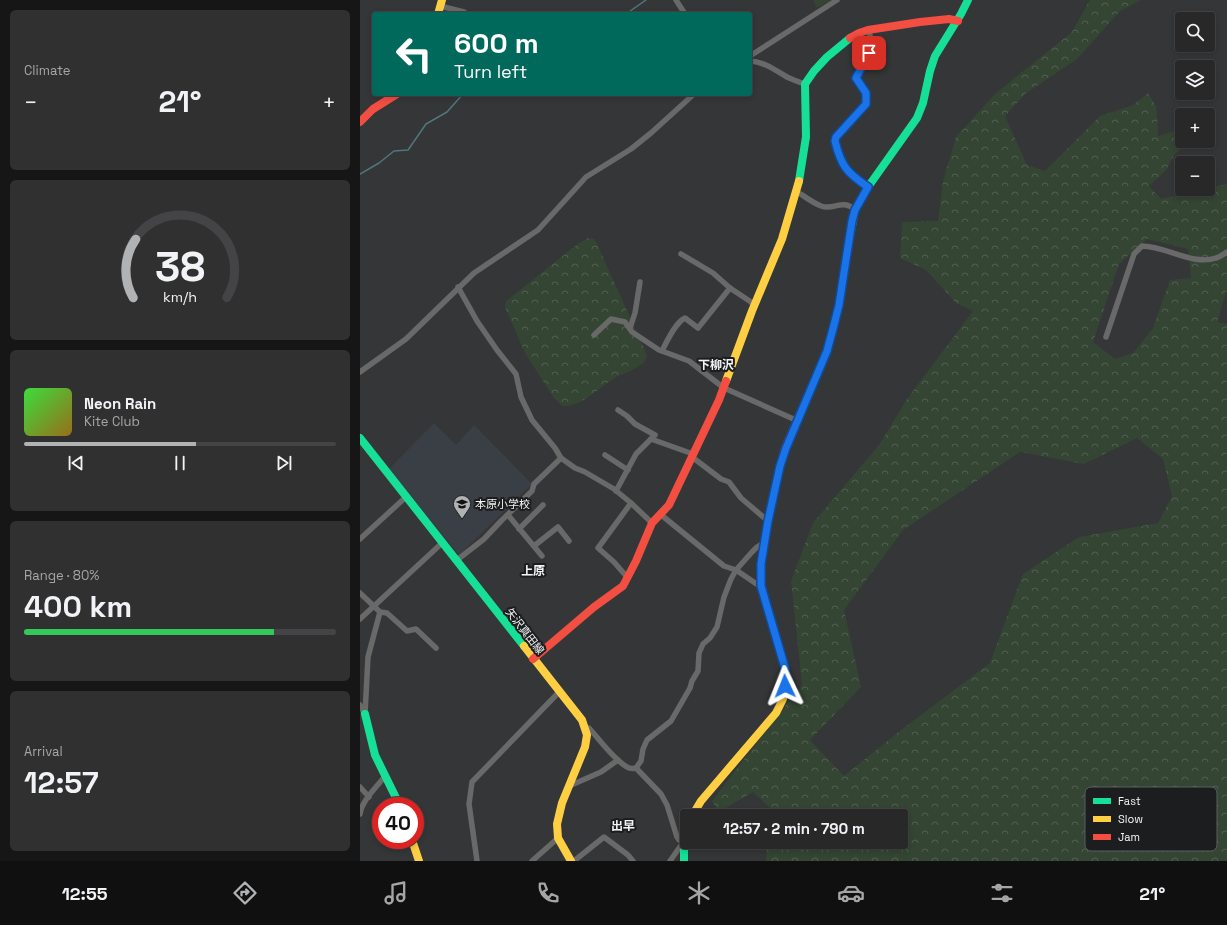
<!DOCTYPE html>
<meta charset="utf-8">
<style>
:root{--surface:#282829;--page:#303031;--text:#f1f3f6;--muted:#a5a6a8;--line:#444446;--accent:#b0b2b3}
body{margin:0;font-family:"Space Grotesk","Noto Sans JP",sans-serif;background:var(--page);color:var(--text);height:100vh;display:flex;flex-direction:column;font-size:15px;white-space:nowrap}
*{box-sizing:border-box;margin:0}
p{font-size:13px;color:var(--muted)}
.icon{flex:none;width:22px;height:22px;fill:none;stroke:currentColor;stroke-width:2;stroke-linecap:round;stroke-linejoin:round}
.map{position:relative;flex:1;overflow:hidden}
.details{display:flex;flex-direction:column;gap:10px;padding:10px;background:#161617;width:360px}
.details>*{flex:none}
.top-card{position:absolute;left:12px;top:12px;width:380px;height:84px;border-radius:4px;box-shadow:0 2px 6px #0003,0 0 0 1px var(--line);background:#00695c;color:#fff;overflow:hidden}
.buttons{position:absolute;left:815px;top:12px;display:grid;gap:8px}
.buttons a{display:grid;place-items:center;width:40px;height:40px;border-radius:4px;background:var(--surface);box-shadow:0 2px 6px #0003,0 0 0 1px var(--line);font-size:20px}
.speed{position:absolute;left:12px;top:797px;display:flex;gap:8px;font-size:20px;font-weight:700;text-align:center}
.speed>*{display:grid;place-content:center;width:52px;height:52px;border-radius:50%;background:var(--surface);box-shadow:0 2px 6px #0003,0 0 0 1px var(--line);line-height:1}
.speed .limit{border:6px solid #d22;background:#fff;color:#111}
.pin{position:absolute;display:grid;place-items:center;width:34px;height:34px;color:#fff;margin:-17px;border-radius:8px;box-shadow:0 2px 6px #0006}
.me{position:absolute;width:44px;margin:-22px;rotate:358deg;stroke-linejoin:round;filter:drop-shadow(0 0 3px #0008)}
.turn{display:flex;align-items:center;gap:14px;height:84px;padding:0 16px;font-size:18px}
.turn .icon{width:52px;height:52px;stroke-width:2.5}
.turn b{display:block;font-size:28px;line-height:34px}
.big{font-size:30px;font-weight:800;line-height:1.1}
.details .card{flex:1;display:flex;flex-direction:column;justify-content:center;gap:6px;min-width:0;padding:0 14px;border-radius:6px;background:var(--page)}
.details .dial{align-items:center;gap:0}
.dial svg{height:104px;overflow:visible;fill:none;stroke:var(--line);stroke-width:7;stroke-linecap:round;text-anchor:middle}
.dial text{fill:var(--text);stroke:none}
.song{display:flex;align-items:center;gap:12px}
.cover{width:48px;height:48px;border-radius:6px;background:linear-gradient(135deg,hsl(120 70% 55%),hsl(40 70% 35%))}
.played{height:4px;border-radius:2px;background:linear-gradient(90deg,var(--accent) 55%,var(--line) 55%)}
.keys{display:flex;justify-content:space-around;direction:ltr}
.heat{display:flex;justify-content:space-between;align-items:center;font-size:22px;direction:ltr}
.charge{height:6px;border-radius:3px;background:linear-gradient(90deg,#34c759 80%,var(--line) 0)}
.trip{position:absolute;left:320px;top:809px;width:228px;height:40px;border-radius:4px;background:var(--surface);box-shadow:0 2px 6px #0003,0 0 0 1px var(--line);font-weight:800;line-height:40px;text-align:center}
.tabs{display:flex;height:64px;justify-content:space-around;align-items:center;background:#101010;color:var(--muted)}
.tabs .icon{width:28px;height:28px}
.tabs .current{color:var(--accent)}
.tabs b{font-size:18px;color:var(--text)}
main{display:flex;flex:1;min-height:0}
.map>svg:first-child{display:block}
.built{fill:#3a3f45}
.green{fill:#344534}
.forest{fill:url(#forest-crowns);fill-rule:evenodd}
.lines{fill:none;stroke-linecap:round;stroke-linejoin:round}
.stream{stroke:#4e777e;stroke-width:1.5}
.street{stroke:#696969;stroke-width:5.5}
.fast{stroke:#16e098;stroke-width:8}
.slow{stroke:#ffcf43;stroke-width:8}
.jam{stroke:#f24e42;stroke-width:8}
.route-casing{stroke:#114b97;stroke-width:10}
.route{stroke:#1a73e8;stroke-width:7}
.labels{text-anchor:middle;stroke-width:4;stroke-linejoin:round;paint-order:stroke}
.poi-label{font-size:11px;fill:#f3f4f6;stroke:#1c1d1e;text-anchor:start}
.street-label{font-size:11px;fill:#f3f4f6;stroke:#1c1d1e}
.neighbourhood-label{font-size:12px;font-weight:bold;fill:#f3f4f6;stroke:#1c1d1e}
.key{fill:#1c1d1e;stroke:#5c5e5f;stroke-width:1}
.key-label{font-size:11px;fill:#f3f4f6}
</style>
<main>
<section class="details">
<div class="card"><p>Climate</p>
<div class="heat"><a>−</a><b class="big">21°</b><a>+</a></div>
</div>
<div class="card dial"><svg viewBox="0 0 100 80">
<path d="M14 69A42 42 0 1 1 86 69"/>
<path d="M14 69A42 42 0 0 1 16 24" stroke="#b0b2b3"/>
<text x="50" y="56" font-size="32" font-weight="700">38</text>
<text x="50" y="72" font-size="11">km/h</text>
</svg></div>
<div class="card">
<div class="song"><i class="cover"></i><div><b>Neon Rain</b><p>Kite Club</p></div></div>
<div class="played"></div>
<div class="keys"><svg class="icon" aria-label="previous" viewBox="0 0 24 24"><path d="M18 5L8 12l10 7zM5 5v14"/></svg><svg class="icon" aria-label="pause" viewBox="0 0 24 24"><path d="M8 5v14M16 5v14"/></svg><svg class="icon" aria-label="next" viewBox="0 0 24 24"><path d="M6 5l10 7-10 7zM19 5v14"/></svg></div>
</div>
<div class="card"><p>Range · 80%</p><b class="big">400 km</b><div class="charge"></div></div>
<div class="card"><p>Arrival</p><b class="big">12:57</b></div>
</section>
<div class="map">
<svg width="867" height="861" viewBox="0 0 867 861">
<defs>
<pattern id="forest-crowns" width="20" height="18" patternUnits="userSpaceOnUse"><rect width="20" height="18" fill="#344534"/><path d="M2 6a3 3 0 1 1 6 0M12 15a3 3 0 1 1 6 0" fill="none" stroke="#526052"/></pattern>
</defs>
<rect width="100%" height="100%" fill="#353637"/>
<path class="built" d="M74,423L96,445L114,425L172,484L99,555L29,469Z"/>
<path class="green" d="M453,0H471L457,8Z"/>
<g class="forest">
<path d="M730,0H781L760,11L717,59L665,94L645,116L667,165L685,171L740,116L773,105L788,93L796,106L798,129V136L822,129V141H830L814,155L806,170L789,186L801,199L867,184V290L857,322L867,324V861H406L408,842H541V816H409L410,808L393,792L359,812L352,801L442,684L431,581L453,523L519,445L547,399L613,311L596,303L566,270L540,258L542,222L578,221L583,181L596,137L635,94L712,32ZM787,239L828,249L831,278L810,280L793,328L773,353L755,359L733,342L759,264ZM777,438L803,459L812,496L798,523L719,537L663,574L630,663L541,730L484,776L450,740L501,687L484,610L543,530L660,452L724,464Z"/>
<path d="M228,238L234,239L237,244L287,355C286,357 286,359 285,361C280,368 261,374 253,379C239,388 220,408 202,406L194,398L165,353L145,307L146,301L219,243Z"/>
</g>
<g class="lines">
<g class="stream">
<path d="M266,14L286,0"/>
<path d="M0,174L19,163L34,151L48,150L66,124L87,112L103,94"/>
</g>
<g class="street">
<path d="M316,0L325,14"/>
<path d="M80,6L104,12"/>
<path d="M390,56L477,0"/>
<path d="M390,61C405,62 415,70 427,77C433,80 439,82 445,84"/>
<path d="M508,187L492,176L483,166L475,141L476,137L506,104V93L496,77L512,46L509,30"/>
<path d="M436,191C444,196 453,203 461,206C474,211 482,198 495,210"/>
<path d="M321,254L353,273L370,288L391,302L394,306"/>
<path d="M98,287L117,321L137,350L156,374L161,397L172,420L195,448L201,458L215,468L225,472L254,489L271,503L292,523"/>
<path d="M270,328L275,313L280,282"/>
<path d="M234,335L251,319L265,322L272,332L299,350L329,361L364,388L438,421"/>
<path d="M746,337L774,254L782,246C806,246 832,266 856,258C860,257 864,254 867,252"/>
<path d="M302,351C307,341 315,323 325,318L338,328L370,288"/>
<path d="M0,372L46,339L114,273L178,230L226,177L271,149L291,133L334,94"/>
<path d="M258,410L267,416L275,424L295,435L291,439"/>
<path d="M245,455L268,470"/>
<path d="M332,457L361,479L369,482L381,498L408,521"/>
<path d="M256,491L276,454L291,439L333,454"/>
<path d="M300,514L364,566L376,570L401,587"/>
<path d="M148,515L182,556"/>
<path d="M159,529L183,505"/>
<path d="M0,539L47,496"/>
<path d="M174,546L198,527L209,541"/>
<path d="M97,560L124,539L141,521L172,491L174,484L201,458"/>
<path d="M267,577L254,562L238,548L271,503"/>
<path d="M0,593L20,612L8,657L5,714"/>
<path d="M20,612L27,613L47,631L56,629L76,648"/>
<path d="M0,619L82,543"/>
<path d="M0,705L5,714"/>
<path d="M225,728H229C240,740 253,759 267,767C270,769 272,769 276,768L281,761L283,749L287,740L311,721L330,688L332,681L338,671L339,653L343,644L350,638L357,627L364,597L371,579L376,570L392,552L397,547L405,542"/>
<path d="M276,768L301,794L307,805L317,837L319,840L324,841L310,861"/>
<path d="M209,786L241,772L258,760"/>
<path d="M0,787L9,797"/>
<path d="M0,814C2,800 17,787 25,776"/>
<path d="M117,861L109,804L112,782L200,691"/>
<path d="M172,861L198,838"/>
<path d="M214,861L244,837L268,855L273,861"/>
</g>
<g class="fast">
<path d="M439,181L446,137L445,84L454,71L467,57L490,38"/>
<path d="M486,258L495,210L508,187L557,118L563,103L570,71L575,56L601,14L608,0"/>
<path d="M0,438L164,646"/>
<path d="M5,714L15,755L40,806"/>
<path d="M324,861V841L327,828"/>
</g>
<g class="slow">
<path d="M78,14L82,0"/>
<path d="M366,381L392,311L422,239L439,181"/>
<path d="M164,646L222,720L227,735L225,747L202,803L197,824L198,838L211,861"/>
<path d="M332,816L341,801L416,713L423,699L425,686V668L401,587V573"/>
<path d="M52,840L59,861"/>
</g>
<g class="jam">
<path d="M490,38L499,33L508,30L560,22L589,19L598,21"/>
<path d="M0,122L13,109L37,94"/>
<path d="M401,573V564L408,521L420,466L425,448L467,351L479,305L486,258"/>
<path d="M173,659L234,607L263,586L276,561L292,523L309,505L359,400L366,381"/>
</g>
</g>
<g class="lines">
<defs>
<path id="route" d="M425,686V668L401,586V564L408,521L420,466L426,448L467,351L474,325L479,305L492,221L495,210L508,187C487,173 481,166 475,141L476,137L506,104V93L496,78L509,53"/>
</defs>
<use href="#route" class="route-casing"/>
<use href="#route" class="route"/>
</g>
<defs>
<symbol id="school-pin" viewBox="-11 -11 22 30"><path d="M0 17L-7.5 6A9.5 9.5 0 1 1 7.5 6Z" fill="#b0b2b3" stroke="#1c1d1e"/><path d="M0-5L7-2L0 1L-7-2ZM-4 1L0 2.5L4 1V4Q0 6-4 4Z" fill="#111"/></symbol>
</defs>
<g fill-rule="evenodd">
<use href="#school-pin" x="92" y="494" width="20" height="27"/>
</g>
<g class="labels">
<g class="poi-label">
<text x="115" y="508">本原小学校</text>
</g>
<g class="street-label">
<text transform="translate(165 631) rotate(52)" y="4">矢沢真田線</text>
</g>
<g class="neighbourhood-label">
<text x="356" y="369">下柳沢</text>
<text x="173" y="575">上原</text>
<text x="263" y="830">出早</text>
</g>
</g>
<rect x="725" y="787" width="132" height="64" rx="6" class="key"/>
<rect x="733" y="798" width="18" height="6" fill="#16e098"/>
<rect x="733" y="816" width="18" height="6" fill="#ffcf43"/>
<rect x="733" y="834" width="18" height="6" fill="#f24e42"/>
<g class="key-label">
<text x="758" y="805">Fast</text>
<text x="758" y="823">Slow</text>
<text x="758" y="841">Jam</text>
</g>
</svg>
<div class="buttons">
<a><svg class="icon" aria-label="search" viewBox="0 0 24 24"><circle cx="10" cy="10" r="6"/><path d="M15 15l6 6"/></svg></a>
<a><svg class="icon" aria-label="layers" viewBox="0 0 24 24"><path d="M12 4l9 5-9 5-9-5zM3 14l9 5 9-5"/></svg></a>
<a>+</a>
<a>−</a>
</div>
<div class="speed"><div class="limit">40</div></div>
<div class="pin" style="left:509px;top:53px;background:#d93025"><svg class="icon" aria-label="arrive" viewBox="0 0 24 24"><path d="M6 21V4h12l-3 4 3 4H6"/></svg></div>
<svg class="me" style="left:425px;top:686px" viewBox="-20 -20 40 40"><path d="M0-17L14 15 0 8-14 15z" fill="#1a73e8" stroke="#fff" stroke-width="4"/></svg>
<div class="trip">12:57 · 2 min · 790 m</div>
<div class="top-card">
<div class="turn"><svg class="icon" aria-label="left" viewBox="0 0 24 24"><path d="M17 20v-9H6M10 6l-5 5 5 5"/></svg><div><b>600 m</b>Turn left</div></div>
</div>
</div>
</main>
<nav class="tabs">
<b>12:55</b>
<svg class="icon current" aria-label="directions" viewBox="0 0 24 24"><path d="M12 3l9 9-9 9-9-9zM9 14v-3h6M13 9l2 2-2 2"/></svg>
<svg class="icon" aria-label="music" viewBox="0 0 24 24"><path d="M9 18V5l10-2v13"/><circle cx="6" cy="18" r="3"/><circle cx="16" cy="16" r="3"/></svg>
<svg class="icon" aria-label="phone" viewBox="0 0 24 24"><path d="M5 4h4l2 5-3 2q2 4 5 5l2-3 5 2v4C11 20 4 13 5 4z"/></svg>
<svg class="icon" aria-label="climate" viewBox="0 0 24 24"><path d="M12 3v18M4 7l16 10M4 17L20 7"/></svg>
<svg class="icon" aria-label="car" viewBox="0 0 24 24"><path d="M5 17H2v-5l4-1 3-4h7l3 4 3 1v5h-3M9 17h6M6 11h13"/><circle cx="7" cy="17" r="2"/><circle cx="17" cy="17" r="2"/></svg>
<svg class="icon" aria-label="filters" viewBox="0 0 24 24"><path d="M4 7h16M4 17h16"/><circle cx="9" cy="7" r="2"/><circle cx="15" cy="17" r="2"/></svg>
<b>21°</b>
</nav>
